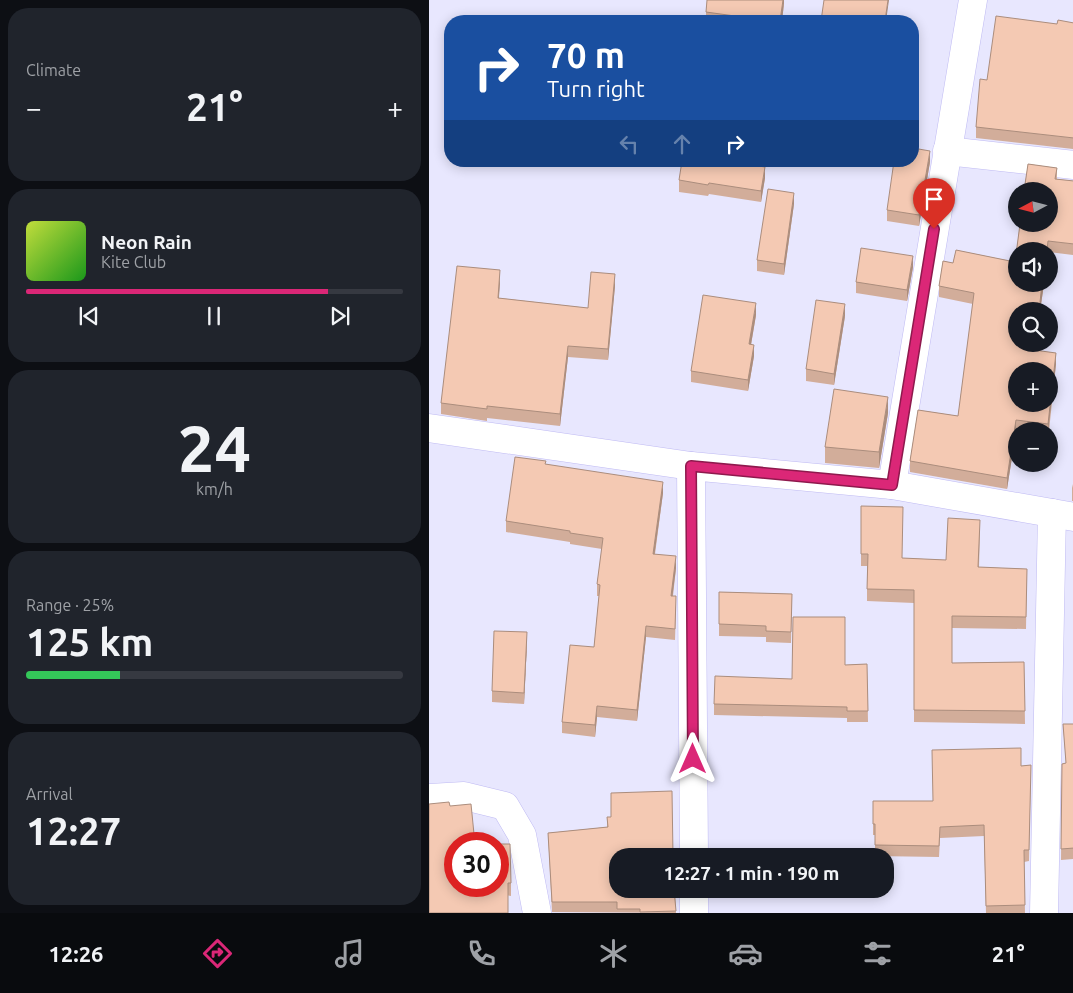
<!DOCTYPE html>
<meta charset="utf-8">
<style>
:root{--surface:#171b24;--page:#20242c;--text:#f1f3f6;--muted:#9ea1a6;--line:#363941;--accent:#db2777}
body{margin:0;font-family:Ubuntu,sans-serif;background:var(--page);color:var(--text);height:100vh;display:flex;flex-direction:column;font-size:19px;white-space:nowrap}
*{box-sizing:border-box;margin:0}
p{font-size:16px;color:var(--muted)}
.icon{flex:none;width:28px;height:28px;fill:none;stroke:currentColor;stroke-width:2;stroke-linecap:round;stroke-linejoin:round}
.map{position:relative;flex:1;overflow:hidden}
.drawer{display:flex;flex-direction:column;gap:8px;padding:8px;background:#0d0f14;width:429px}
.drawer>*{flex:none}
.banner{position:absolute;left:15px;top:15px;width:475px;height:152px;border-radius:20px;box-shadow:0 2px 12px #0003;background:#1a4fa0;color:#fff;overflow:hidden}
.needle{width:32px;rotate:263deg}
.tools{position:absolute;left:579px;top:182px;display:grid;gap:10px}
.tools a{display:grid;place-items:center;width:50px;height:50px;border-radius:50%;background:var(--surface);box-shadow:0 2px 12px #0003;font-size:25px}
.speed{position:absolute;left:15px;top:832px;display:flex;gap:10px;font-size:25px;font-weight:700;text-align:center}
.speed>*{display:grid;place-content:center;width:65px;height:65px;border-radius:50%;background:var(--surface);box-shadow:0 2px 12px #0003;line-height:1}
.speed .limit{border:8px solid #d22;background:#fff;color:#111}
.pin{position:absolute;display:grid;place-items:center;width:42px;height:42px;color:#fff;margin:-51px -21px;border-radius:50% 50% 50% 0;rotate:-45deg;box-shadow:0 0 5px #0007}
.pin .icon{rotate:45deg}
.me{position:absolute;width:55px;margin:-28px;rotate:0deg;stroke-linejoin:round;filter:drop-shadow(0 0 4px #0008)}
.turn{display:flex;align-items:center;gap:18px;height:105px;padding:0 20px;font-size:22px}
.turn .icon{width:65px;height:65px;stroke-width:2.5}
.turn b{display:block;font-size:35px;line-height:42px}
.lanes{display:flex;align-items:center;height:48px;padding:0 20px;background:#0003;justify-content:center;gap:25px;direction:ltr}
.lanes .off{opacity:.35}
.big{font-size:38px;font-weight:700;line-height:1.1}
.drawer .widget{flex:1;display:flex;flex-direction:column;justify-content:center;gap:8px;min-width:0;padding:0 18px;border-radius:20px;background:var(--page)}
.drawer .dial{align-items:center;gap:0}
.dial b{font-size:65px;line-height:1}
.song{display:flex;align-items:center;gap:15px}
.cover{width:60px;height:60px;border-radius:8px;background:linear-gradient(135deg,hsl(70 70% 55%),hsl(120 70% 35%))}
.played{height:5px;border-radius:2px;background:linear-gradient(90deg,var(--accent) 80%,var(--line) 80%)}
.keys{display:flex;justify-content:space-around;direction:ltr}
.heat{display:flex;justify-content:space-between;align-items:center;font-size:28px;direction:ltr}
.charge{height:8px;border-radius:4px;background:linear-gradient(90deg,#34c759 25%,var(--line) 0)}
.trip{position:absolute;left:180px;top:848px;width:285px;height:50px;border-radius:20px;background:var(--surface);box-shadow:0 2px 12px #0003;font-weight:700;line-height:50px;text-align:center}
.tabs{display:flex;height:80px;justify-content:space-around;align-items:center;background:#090b0e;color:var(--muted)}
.tabs .icon{width:35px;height:35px}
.tabs .active{color:var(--accent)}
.tabs b{font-size:22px;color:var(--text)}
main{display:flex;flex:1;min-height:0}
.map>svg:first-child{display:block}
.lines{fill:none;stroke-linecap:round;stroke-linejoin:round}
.street-casing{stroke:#bfbaf3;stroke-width:29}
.street{stroke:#fff;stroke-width:28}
.wall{fill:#d2ad9a;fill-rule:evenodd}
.shaded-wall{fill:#ab8d7d}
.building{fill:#f4c9b3;stroke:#ab8d7d;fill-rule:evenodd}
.route-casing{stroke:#8e194d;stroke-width:12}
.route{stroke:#db2777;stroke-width:9}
</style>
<main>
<section class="drawer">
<div class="widget"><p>Climate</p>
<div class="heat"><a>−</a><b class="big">21°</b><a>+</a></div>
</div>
<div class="widget">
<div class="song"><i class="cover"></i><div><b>Neon Rain</b><p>Kite Club</p></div></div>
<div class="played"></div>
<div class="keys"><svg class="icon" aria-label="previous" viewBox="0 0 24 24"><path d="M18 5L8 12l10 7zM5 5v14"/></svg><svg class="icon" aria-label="pause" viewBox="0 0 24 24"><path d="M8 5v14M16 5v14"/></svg><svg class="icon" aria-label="next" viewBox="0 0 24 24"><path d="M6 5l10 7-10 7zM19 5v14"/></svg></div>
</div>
<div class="widget dial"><b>24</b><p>km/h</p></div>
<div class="widget"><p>Range · 25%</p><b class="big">125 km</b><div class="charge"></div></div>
<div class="widget"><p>Arrival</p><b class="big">12:27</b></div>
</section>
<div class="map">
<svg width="645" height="913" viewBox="0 0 645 913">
<rect width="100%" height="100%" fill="#e8e7fe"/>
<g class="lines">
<defs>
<g id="street">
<path d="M518,151L645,165"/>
<path d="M0,428L262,466"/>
<path d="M463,485L544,0"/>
<path d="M0,798L35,796L76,806L93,835L108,913"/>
<path d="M265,856L262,466L463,485L645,517"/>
<path d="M265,889V913"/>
<path d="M615,913L623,513"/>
</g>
</defs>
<use href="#street" class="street-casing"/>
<use href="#street" class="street"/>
</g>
<g class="wall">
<path d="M354,0H355V3L353,21H277V12Z"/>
<path d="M645,23V149L547,138V127L558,80L628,24Z"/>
<path d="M501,162L490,226L458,221V210Z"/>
<path d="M599,164L628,168V179L645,181V255L620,252V251H588V284H615L611,311H588V344H607L606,351L627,353V364L620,431L587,432L578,489L481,472V461L489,410L529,416L544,304L510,297V286L514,261L524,263L527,250L586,262L591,224H620V191H595ZM588,371H620V404H588Z"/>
<path d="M336,178L332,202L280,194L279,196L250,192V180Z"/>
<path d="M365,204L355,275L328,271V260Z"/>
<path d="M484,267L478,301L427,293V282Z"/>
<path d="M71,281L70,298L159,308L186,286L179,360L139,357L131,426L58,418V421L12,414V403Z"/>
<path d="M327,315L322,345L325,356L319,391L262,382V371Z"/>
<path d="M416,316L405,385L377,381V369Z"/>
<path d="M459,413L450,468L396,463V447Z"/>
<path d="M117,464L234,493L226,554L247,568L244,596L247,608L246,640L217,637L208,721L168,717L166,737L133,733V722L165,647L170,596H168V584L173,549L141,544V542L77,532V521Z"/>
<path d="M645,480V501H643V488Z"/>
<path d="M432,506L473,558L517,560L551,532L550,567L598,569L597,629L523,628V663L595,662L596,724L485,722V603L438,601V566H432Z"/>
<path d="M290,592L363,594L362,643L337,642V637L290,636Z"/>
<path d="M98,643L95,704L63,702V691Z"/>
<path d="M438,664L439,722H418V718L285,715V704L363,679L416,665Z"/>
<path d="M634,724H645V859L632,860L633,764L637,763Z"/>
<path d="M602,765L600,861L595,862L596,913H557L555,836L511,838L510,857L446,856V835H444V801H504L592,766Z"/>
<path d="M178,817L244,856L247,913L123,912L119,833L178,827Z"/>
<path d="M69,844L82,883V896L26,886Z"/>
</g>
<g class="shaded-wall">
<path d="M354,0H355V3L353,21H351Z"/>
<path d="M459,0H460L457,21H456Z"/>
<path d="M501,151V162L490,226V215Z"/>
<path d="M336,167V178L332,202V191Z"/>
<path d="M365,193V204L355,275V264Z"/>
<path d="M484,256V267L478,301V290Z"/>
<path d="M71,270V281L69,309V298Z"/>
<path d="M186,274V286L179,360V349Z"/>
<path d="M613,284H615L611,311H610Z"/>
<path d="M327,303V315L320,356V344Z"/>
<path d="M416,304V316L405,385V374Z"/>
<path d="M325,345V356L319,391V380Z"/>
<path d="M139,346V357L131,426V414Z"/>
<path d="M627,353V364L619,431V424Z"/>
<path d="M459,397V413L450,468V452Z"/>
<path d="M587,420V432L578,489V478Z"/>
<path d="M234,482V493L224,565V554Z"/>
<path d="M247,556V568L242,607V596Z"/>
<path d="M217,626V637L208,721V710Z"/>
<path d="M98,632V643L95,704V693Z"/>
<path d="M168,706V717L166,737V725Z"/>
</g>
<g class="building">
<path d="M278,0H354L351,21H313V17L277,12Z"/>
<path d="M395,0H459L456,21H392Z"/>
<path d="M567,16L628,24L629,20L645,23V138L547,127L551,79L558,80Z"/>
<path d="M484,148L501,151L490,215L458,210L465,161H484Z"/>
<path d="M253,161H298L336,167L332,191L280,183L279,185L250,180Z"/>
<path d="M599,164L628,168L626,179L645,181V244L619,241L618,251H588V284H613L610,311H588V344H606L605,350L627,353L619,424L587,420L578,478L481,461L489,410L529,416L545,293L510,286L514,261L524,263L527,250L586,262L591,224H620V191H595ZM588,371H620V404H588Z"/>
<path d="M339,189L365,193L355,264L328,260Z"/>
<path d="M432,248L484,256L478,290L427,282Z"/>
<path d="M28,266L71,270L69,298L159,308L162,272L186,274L179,349L139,346L131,414L58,406V409L12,403Z"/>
<path d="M274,295L327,303L320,344L325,345L319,380L262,371Z"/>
<path d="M387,300L416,304L405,374L377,369Z"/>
<path d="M405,389L459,397L450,452L396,447Z"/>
<path d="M86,457L117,461L116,464L234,482L224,554L247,556L242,596H247L246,629L217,626L208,710L168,706L166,725L133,722L141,645L165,647L171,585L168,584L174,538L141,533V531L77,521Z"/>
<path d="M432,506L474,507L473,558L517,560L519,518L551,520L549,567L598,569L597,617L523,616V663L595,662L596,711L485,710V590L438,589L439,554H432Z"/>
<path d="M290,592L363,594L362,632L337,631V626L290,624Z"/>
<path d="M364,617H416V665L438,664L439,711H418V707L285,704L286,676L363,679Z"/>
<path d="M65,631L98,632L95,693L63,691Z"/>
<path d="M634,724H645V848L632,849L633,764L637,763Z"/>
<path d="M592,748V766L602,765L600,850H595L596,905L557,906L555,825L511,827L510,846L446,845V824H444V801H504L503,750Z"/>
<path d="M243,791L244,856H189V889H245L247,911L211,912V909H188V902H123L119,833L179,827L178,817H182V793Z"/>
<path d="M20,802L21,806L42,804L46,844H26V886H69V844H81L82,883H79V913H0V804Z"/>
</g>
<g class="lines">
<defs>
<path id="route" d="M264,759L262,466L463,485L505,229"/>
</defs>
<use href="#route" class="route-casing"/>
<use href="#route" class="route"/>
</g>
</svg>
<div class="tools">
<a><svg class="needle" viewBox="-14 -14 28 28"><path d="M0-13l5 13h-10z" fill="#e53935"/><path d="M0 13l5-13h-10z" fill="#9ea1a6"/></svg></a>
<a><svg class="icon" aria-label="sound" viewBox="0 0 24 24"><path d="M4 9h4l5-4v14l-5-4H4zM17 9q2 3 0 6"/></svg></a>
<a><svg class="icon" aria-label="search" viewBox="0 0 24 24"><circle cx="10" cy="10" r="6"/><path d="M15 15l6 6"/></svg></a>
<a>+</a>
<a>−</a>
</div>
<div class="speed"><div class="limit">30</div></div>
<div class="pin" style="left:505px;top:229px;background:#d93025"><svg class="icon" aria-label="arrive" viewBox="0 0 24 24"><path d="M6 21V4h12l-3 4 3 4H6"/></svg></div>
<svg class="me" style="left:264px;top:759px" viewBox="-20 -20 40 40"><path d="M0-17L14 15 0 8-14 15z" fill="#db2777" stroke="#fff" stroke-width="4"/></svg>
<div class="trip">12:27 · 1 min · 190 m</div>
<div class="banner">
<div class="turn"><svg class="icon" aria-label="right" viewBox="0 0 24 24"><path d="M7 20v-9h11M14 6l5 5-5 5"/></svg><div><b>70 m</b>Turn right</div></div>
<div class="lanes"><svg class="icon off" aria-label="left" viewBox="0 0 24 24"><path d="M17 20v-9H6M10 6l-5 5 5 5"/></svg><svg class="icon off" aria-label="ahead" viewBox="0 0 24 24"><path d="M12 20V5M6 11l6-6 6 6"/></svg><svg class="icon" aria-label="right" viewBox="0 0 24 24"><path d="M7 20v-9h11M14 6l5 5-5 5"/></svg></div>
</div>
</div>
</main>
<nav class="tabs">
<b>12:26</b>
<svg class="icon active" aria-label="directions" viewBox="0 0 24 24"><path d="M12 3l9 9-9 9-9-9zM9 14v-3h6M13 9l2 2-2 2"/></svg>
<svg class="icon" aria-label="music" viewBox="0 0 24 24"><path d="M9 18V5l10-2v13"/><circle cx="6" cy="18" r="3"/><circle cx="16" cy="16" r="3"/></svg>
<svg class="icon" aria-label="phone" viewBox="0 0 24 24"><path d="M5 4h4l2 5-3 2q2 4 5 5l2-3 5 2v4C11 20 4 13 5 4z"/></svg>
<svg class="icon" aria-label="climate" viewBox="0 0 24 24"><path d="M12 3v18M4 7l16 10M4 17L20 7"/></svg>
<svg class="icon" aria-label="car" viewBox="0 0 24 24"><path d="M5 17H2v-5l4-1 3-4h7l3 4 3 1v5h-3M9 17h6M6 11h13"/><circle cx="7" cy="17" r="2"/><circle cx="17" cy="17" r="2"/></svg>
<svg class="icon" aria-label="filters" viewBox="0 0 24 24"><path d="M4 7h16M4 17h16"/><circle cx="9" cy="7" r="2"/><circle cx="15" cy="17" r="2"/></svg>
<b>21°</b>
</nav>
